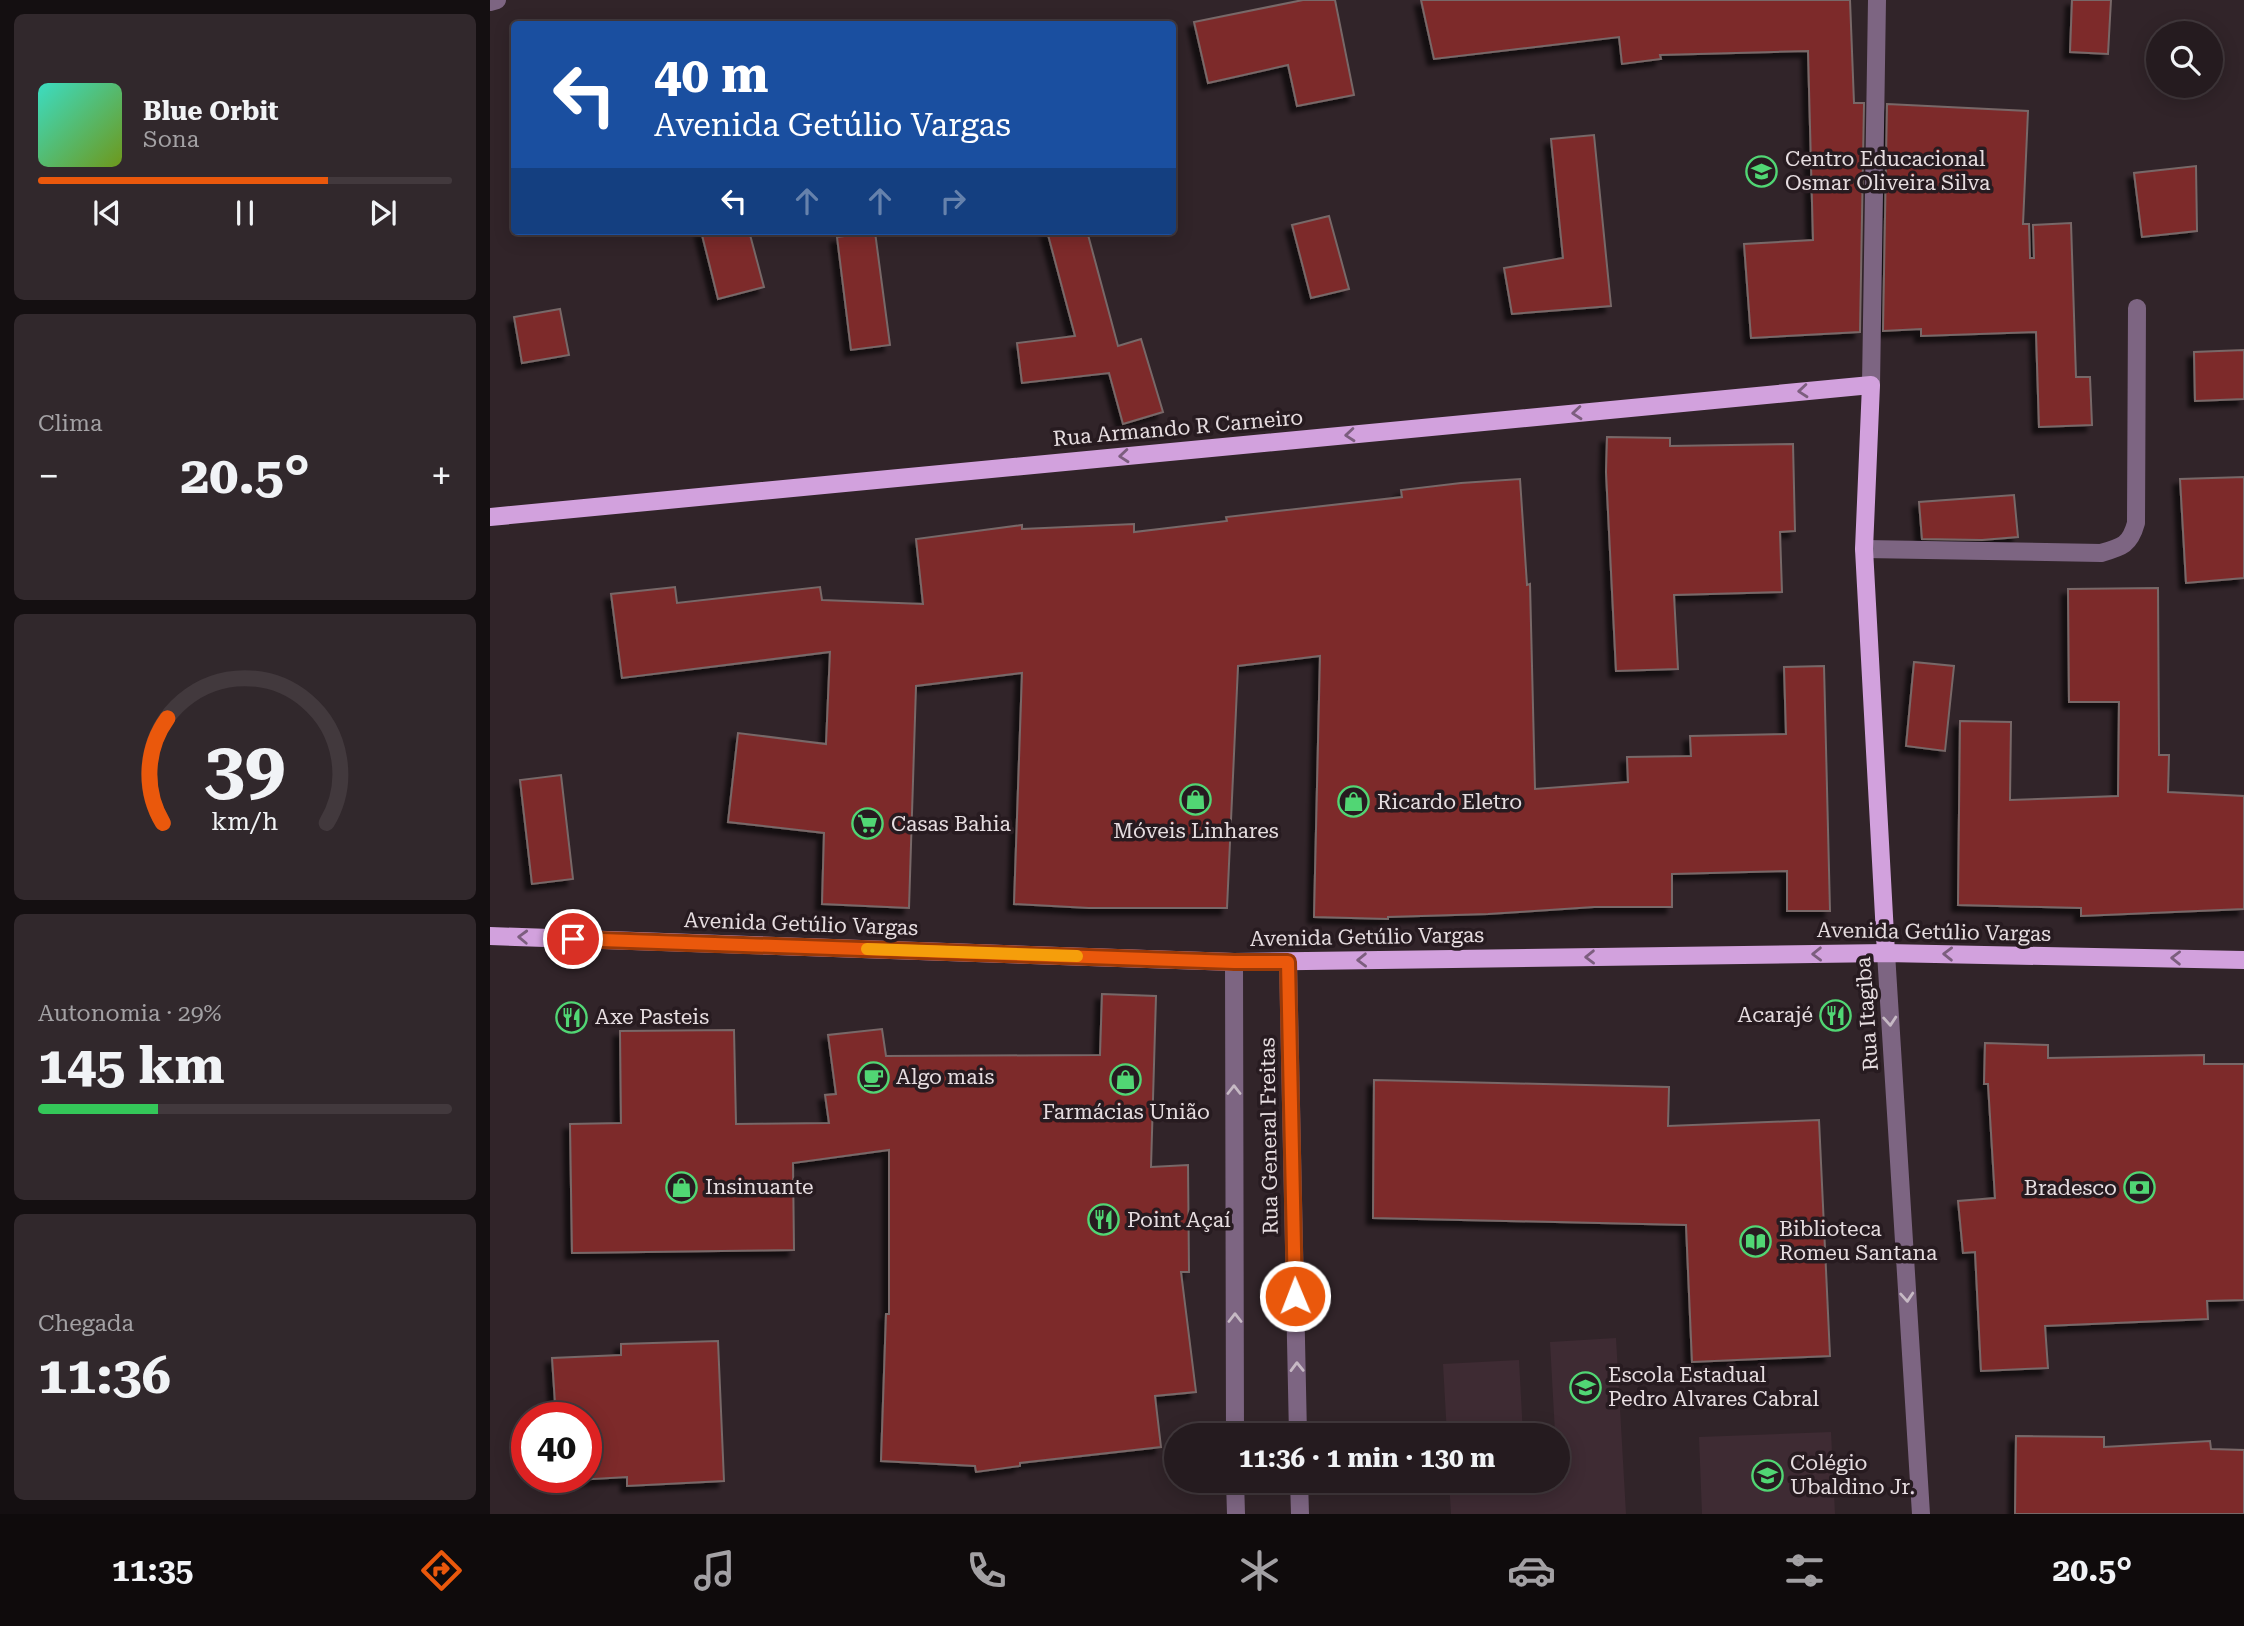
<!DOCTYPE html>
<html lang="pt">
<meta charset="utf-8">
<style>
:root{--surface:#251b1f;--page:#31282c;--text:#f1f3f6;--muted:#a3a1a4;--line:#42393d;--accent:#ea580c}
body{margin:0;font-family:"Roboto Serif",serif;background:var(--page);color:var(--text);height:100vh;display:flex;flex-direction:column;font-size:26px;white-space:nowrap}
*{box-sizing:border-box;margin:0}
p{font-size:23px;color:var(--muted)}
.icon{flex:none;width:38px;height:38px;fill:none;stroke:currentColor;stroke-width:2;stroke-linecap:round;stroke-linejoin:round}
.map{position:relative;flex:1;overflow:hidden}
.sheet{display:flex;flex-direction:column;gap:14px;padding:14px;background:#140f11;width:490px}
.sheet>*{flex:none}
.guide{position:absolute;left:21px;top:21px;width:665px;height:214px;border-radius:7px;box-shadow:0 4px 18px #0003,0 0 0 2px var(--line);background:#1a4fa0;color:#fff;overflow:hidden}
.controls{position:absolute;left:1656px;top:21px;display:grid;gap:14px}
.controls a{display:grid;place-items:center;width:77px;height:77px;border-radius:50%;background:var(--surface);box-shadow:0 4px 18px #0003,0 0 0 2px var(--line);font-size:35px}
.speed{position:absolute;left:21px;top:1402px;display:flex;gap:14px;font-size:35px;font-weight:700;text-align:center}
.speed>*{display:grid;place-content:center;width:91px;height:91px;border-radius:50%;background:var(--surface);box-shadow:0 4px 18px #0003,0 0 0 2px var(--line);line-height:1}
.speed .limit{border:10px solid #d22;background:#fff;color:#111}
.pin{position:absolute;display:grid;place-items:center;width:60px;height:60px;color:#fff;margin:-30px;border:4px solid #fff;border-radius:50%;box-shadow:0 2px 7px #0007}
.me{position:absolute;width:77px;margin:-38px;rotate:359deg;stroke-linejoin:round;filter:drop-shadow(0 0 5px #0008)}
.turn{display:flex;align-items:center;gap:24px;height:147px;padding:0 28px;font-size:32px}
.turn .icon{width:91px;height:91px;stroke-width:2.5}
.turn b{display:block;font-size:49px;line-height:60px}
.lanes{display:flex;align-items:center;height:66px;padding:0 28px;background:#0003;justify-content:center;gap:35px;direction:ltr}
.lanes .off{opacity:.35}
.big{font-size:52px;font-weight:700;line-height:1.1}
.sheet .card{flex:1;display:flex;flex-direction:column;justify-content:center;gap:10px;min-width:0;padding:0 24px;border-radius:10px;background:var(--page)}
.sheet .dial{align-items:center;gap:0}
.dial svg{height:182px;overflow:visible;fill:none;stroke:var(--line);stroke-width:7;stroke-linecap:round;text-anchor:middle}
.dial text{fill:var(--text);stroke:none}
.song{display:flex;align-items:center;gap:21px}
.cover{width:84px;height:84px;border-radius:10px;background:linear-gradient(135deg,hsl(170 70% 55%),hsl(80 70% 35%))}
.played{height:7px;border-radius:4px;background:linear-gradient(90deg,var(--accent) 70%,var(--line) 70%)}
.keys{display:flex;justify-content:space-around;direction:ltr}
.heat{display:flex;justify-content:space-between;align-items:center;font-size:38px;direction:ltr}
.charge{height:10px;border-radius:5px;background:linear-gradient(90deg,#34c759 29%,var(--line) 0)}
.trip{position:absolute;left:674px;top:1423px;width:406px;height:70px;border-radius:35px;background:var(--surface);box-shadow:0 4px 18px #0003,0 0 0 2px var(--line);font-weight:700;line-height:70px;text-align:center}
.dock{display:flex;height:112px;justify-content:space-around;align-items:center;background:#0f0b0c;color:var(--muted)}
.dock .icon{width:49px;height:49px}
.dock .current{color:var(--accent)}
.dock b{font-size:32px;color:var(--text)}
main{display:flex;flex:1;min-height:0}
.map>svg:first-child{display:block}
.built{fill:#3e2b33}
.building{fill:#7d292b;stroke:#786867;stroke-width:2;filter:url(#shadow)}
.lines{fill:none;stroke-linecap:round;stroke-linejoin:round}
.minor{stroke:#7d6582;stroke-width:18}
.major{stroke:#d2a1dd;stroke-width:18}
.oneway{stroke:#7c5e7e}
.oneway2{stroke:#c6b9c4}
.route-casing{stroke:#983908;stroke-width:18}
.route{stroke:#ea580c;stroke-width:12}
.slow{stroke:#f59e0b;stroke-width:12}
.labels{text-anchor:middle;stroke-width:7;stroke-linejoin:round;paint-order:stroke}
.poi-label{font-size:21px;fill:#e6dde0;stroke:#271b20;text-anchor:start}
.street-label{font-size:21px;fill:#e6dde0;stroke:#271b20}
</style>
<main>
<section class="sheet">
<div class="card">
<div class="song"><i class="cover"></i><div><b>Blue Orbit</b><p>Sona</p></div></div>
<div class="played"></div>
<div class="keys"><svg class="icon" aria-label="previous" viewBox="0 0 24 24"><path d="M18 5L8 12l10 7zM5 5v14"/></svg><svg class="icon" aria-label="pause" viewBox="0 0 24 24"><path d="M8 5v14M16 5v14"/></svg><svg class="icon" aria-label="next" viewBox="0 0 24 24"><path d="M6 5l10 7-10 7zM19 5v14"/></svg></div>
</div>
<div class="card"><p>Clima</p>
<div class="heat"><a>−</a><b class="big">20.5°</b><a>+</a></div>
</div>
<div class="card dial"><svg viewBox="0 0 100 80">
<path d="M14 69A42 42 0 1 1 86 69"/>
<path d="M14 69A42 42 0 0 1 16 23" stroke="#ea580c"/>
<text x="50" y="56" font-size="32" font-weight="700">39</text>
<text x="50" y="72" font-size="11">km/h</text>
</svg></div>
<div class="card"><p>Autonomia · 29%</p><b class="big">145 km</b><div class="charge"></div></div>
<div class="card"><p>Chegada</p><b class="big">11:36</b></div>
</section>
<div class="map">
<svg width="1754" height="1514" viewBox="0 0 1754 1514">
<defs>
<filter id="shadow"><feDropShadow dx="-6" dy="6" stdDeviation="2" flood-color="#0009"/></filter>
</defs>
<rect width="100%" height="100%" fill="#312429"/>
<g class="built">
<path d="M1126,1338L1136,1514H961L959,1481L1068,1480V1435H1035L1065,1433L1060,1342Z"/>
<path d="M1029,1360L1033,1435H957L953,1364Z"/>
<path d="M1341,1432L1345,1514H1212L1209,1437Z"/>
</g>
<g class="building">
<path d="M813,0H845L864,95L807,106L798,65L718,83L704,22Z"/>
<path d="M931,0H1360L1364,103H1374L1370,332L1261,338L1254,244L1323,240L1318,51L1170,55L1171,59L1132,64L1129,37L944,59Z"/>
<path d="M1582,0H1621L1618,54L1580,52Z"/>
<path d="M1397,104L1538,111L1533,224H1539L1540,258H1544L1543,225L1581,223L1586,377H1600L1602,425L1549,427L1546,332L1431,336V329L1393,331Z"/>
<path d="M1104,135L1121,306L1022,314L1014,268L1073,258L1061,139Z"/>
<path d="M1706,166L1707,231L1652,237L1644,173Z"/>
<path d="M839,216L859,289L821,298L802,225Z"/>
<path d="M211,231H259L274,287L228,299Z"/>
<path d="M557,231H597L628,346L651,339L673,412L633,424L619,373L532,383L527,343L585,336Z"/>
<path d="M385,232L400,345L361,350L347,237Z"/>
<path d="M70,309L79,355L32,363L24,317Z"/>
<path d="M1754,350V399L1705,401L1704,352Z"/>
<path d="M1117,437L1180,438V446L1303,444L1305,531L1290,532L1292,592L1184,595L1188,669L1126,671L1116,472Z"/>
<path d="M1754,477V578L1696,583L1690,479Z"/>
<path d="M1030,479L1037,585L1040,584L1045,789L1138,782L1137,757L1201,756L1200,736L1296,734L1294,667L1334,666L1340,911H1297V871L1182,874V907H1104L998,914L898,917V919L824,917L830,656L748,666L737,908H599L524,904L532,673L426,686L419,908L332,904L334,833L238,822L248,733L336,744L340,652L132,678L121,594L185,587L187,603L330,587L332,600L433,604L426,539L532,525V529L644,524V532L737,521L736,517L912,497L911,490L971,483Z"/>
<path d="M1524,495L1528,537L1492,540L1432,539L1429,502Z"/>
<path d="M1668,588L1669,755H1679L1678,792L1754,796V909L1591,916V908L1468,905L1470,721L1521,722L1520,800L1628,796L1629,702H1579L1578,589Z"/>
<path d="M1424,662L1464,666L1455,751L1416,746Z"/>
<path d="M71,775L83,879L42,884L30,780Z"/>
<path d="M612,994L666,996L661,1167L698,1165L699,1272H691L706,1392L665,1396L671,1447L530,1463V1466L486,1472L485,1466L391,1461L396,1314H399V1150L303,1163L304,1250L82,1253L80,1124L131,1123L130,1031L244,1030L246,1124L339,1123L335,1095L346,1094L338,1035L392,1029L396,1056L610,1055Z"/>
<path d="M1495,1043L1558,1045V1058L1714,1055V1064H1754V1300L1717,1301L1718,1319L1555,1326L1558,1368L1491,1371L1485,1252L1473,1253L1468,1201L1505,1198L1498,1084H1494Z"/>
<path d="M884,1080L1179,1087L1178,1126L1329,1120L1340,1356L1202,1362L1196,1225L883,1218Z"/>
<path d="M228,1341L234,1481L137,1486V1477L69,1481V1477H96V1418H66L62,1358L131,1355V1344Z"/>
<path d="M1526,1436L1614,1437V1447L1720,1441L1721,1449L1754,1450V1514H1525Z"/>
</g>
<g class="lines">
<g class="minor">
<path d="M0,2L7,0"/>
<path d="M1381,385L1387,0"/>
<path d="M1374,549L1611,553C1632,547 1640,545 1646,523L1647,308"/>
<path d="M1396,953L1431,1514"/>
<path d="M744,962L745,1435"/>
<path d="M798,962L808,1435"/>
<path d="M745,1480L746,1514"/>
<path d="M809,1480L810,1514"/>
</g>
<g class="major">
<path d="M0,517L1381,385L1374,549L1396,953"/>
<path d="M0,936L744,962L1396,953L1754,960"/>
</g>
</g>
<defs><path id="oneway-chevron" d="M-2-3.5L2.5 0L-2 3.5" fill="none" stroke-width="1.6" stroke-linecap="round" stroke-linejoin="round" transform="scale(1.75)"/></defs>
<g class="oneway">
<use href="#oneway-chevron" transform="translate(1313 391) rotate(175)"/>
<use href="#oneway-chevron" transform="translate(1087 413) rotate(175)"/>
<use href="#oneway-chevron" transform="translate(860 435) rotate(175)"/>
<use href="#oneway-chevron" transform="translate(634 456) rotate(175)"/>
<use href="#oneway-chevron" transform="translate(33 937) rotate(-178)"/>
<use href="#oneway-chevron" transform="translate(1327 954) rotate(179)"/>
<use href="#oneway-chevron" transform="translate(1458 954) rotate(-179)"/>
<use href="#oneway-chevron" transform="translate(1100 957) rotate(179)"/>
<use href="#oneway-chevron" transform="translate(1686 958) rotate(-179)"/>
<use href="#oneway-chevron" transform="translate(872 960) rotate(179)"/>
</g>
<g class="oneway2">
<use href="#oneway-chevron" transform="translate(1400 1021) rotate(86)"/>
<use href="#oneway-chevron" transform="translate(744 1090) rotate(-90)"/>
<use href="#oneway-chevron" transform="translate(1417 1297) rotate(86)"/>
<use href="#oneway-chevron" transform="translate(745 1318) rotate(-90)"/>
<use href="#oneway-chevron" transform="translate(807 1367) rotate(-91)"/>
</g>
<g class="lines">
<defs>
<path id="route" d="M83,939L744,962H798L805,1296"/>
</defs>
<use href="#route" class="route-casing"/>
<use href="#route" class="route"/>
<path class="slow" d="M377,949L587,956"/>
</g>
<defs>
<symbol id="school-ring" viewBox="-11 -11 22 22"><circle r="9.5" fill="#271b20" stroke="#51d674" stroke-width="1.5"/><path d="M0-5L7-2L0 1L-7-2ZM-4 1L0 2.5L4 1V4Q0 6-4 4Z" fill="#51d674"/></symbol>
<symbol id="shop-ring" viewBox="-11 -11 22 22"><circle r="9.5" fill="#271b20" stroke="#51d674" stroke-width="1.5"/><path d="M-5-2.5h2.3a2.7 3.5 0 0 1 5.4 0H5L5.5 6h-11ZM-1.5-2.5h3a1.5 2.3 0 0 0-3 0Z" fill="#51d674"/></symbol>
<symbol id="supermarket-ring" viewBox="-11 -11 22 22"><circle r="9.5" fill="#271b20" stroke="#51d674" stroke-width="1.5"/><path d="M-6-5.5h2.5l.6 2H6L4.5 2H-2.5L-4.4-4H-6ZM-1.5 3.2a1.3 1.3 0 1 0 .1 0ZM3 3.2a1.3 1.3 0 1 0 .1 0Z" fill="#51d674"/></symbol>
<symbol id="restaurant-ring" viewBox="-11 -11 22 22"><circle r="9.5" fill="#271b20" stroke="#51d674" stroke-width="1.5"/><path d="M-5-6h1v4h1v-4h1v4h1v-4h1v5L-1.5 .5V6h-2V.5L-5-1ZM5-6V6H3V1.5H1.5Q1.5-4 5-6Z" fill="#51d674"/></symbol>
<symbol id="cafe-ring" viewBox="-11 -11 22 22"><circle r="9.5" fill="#271b20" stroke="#51d674" stroke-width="1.5"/><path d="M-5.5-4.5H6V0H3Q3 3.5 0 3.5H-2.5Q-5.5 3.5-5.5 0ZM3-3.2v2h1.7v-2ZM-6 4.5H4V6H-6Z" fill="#51d674"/></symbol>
<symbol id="bank-ring" viewBox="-11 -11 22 22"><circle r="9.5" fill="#271b20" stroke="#51d674" stroke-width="1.5"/><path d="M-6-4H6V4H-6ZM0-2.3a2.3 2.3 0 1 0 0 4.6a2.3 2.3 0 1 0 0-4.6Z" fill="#51d674"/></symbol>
<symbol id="library-ring" viewBox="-11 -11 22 22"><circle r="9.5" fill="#271b20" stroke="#51d674" stroke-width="1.5"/><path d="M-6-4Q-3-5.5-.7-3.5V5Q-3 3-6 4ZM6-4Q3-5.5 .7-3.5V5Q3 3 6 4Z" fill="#51d674"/></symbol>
</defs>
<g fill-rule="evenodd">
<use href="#school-ring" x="1254" y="154" width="35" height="35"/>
<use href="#shop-ring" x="688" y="782" width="35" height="35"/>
<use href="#shop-ring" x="846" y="784" width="35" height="35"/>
<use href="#supermarket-ring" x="360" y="806" width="35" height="35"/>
<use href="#restaurant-ring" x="1328" y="998" width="35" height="35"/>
<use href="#restaurant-ring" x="64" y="1000" width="35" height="35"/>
<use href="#cafe-ring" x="366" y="1060" width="35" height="35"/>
<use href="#shop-ring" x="618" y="1062" width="35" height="35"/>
<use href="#shop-ring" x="174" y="1170" width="35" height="35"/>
<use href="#bank-ring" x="1632" y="1170" width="35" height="35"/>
<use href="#restaurant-ring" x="596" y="1202" width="35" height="35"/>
<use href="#library-ring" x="1248" y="1224" width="35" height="35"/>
<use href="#school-ring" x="1078" y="1370" width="35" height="35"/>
<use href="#school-ring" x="1260" y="1458" width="35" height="35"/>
</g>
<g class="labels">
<g class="poi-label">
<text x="1295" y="166">Centro Educacional<tspan x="1295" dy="24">Osmar Oliveira Silva</tspan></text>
<text x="887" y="809">Ricardo Eletro</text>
<text x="401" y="831">Casas Bahia</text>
<text x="706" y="838" text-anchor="middle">Móveis Linhares</text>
<text x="1323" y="1022" text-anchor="end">Acarajé</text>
<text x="105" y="1024">Axe Pasteis</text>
<text x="406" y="1084">Algo mais</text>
<text x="636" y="1119" text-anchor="middle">Farmácias União</text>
<text x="215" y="1194">Insinuante</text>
<text x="1627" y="1195" text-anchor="end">Bradesco</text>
<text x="637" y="1227">Point Açaí</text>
<text x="1289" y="1236">Biblioteca<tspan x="1289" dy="24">Romeu Santana</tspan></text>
<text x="1118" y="1382">Escola Estadual<tspan x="1118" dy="24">Pedro Alvares Cabral</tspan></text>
<text x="1300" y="1470">Colégio<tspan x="1300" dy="24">Ubaldino Jr.</tspan></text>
</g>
<g class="street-label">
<text transform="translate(688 428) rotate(-5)" y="7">Rua Armando R Carneiro</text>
<text transform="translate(311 924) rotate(2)" y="7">Avenida Getúlio Vargas</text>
<text transform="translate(1444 932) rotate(1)" y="7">Avenida Getúlio Vargas</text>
<text transform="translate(877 937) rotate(-1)" y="7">Avenida Getúlio Vargas</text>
<text transform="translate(1377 1014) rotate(-94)" y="7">Rua Itagiba</text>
<text transform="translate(779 1136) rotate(-91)" y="7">Rua General Freitas</text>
</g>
</g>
</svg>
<div class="controls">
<a><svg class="icon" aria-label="search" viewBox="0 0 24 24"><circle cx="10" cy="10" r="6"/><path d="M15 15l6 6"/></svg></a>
</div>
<div class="speed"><div class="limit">40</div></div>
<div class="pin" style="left:83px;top:939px;background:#d93025"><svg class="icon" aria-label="arrive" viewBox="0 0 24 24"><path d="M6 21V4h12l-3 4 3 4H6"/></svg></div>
<svg class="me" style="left:805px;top:1296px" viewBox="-20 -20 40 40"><circle r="17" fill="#ea580c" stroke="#fff" stroke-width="3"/><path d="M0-11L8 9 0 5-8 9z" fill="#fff"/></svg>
<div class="trip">11:36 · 1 min · 130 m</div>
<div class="guide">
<div class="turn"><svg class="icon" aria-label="left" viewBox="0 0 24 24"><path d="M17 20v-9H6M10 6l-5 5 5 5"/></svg><div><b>40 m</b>Avenida Getúlio Vargas</div></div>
<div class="lanes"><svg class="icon" aria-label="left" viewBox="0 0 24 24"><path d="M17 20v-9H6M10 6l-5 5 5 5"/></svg><svg class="icon off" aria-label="ahead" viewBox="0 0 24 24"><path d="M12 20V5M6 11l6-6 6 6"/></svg><svg class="icon off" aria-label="ahead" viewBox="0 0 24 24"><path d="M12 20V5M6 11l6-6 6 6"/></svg><svg class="icon off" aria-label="right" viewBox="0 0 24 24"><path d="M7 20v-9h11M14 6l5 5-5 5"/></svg></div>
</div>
</div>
</main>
<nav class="dock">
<b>11:35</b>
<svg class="icon current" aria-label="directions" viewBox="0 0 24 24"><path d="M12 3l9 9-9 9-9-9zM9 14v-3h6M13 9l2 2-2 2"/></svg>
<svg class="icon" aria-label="music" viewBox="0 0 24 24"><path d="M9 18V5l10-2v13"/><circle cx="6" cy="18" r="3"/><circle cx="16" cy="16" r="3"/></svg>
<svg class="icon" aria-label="phone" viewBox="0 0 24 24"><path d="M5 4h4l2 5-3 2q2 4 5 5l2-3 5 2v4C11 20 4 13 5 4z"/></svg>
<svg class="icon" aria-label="climate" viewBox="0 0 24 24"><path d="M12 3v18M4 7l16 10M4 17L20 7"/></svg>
<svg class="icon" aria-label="car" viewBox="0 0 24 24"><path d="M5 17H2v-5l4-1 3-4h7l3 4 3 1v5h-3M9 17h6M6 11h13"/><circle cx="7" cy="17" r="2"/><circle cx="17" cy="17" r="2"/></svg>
<svg class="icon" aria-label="filters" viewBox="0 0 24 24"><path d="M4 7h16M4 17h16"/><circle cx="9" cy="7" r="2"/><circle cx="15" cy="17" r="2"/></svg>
<b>20.5°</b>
</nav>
